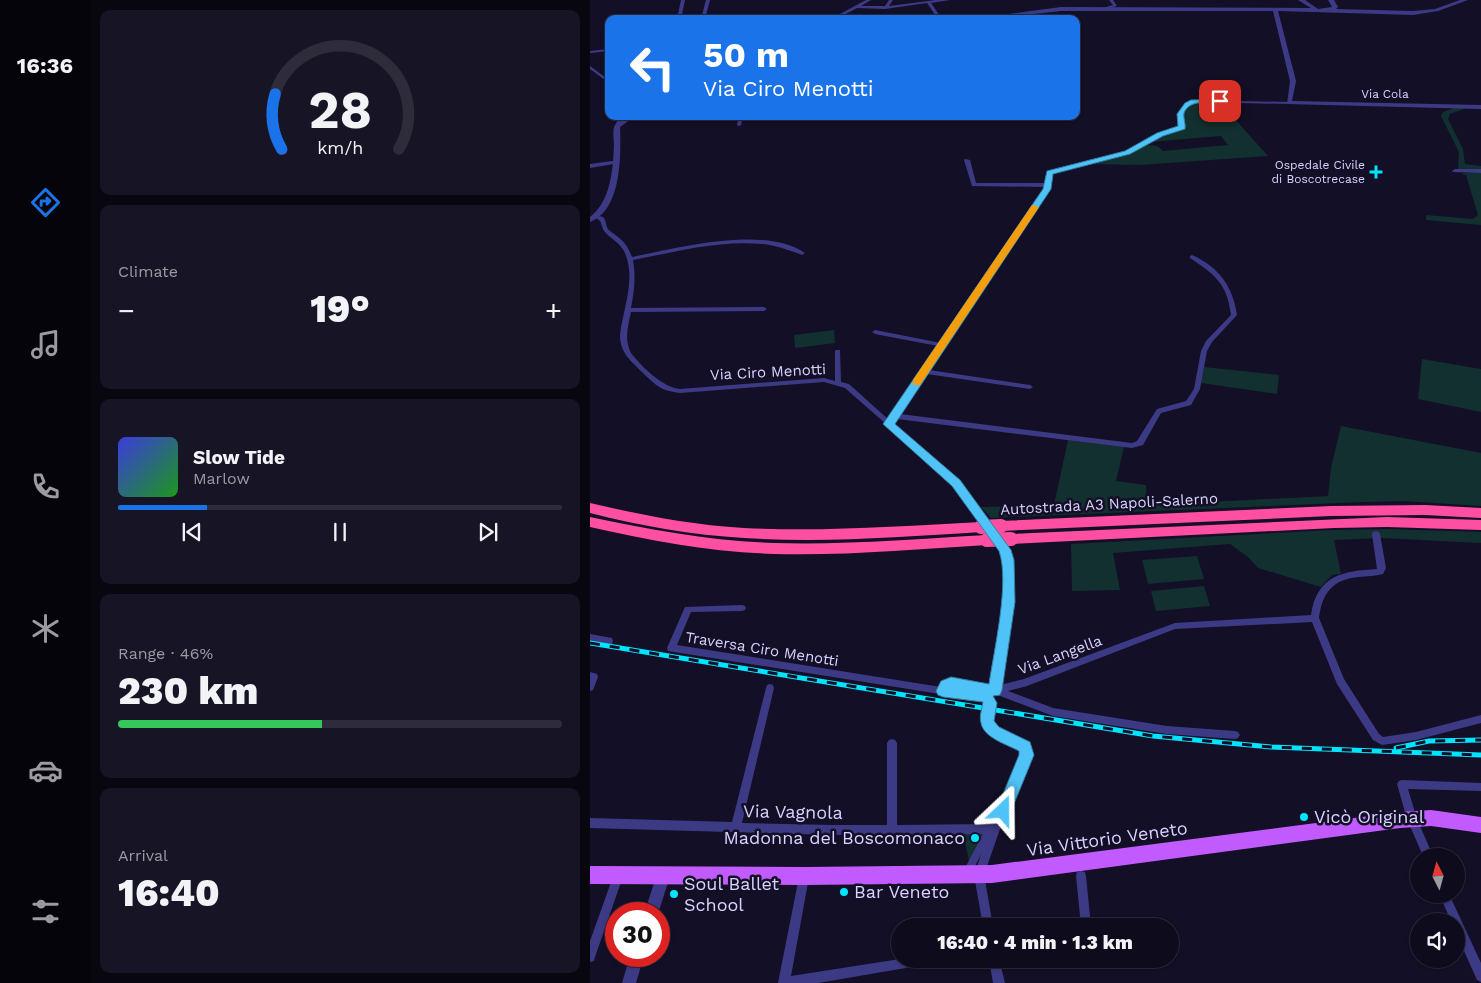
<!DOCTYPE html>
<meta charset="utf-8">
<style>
:root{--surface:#0e0b1c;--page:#171425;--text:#f1f3f6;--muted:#9b9ba3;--line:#2e2b3b;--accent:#1a73e8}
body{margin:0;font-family:"Work Sans",sans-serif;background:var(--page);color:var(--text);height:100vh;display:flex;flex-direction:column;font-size:19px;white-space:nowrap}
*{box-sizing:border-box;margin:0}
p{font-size:16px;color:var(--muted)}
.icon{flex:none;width:28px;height:28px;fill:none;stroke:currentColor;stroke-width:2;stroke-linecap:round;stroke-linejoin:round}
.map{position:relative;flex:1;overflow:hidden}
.drawer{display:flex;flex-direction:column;gap:10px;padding:10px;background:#08060f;width:500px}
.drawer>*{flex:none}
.hud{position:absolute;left:15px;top:15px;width:475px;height:105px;border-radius:10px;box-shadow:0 1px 4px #0004,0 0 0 1px var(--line);background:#1a73e8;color:#fff;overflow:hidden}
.needle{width:32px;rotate:354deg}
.controls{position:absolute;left:820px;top:848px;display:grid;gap:10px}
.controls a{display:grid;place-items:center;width:55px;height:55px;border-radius:50%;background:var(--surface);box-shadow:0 1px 4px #0004,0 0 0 1px var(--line);font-size:25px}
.speed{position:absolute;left:15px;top:902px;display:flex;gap:10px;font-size:25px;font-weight:700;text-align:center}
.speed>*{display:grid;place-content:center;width:65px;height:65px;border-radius:50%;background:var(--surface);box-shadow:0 1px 4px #0004,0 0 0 1px var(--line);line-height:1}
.speed .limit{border:8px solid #d22;background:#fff;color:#111}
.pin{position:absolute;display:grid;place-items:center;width:42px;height:42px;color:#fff;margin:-21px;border-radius:10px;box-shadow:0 2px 8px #0006}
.me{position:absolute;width:55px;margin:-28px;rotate:23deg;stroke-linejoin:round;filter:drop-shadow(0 0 4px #0008)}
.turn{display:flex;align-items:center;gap:18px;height:105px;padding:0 15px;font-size:22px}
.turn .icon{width:65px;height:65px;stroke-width:2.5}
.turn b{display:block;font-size:35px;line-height:42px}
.big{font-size:38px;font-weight:800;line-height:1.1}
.drawer .widget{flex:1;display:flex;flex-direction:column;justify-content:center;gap:8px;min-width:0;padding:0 18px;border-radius:10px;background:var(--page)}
.drawer .dial{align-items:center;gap:0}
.dial svg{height:130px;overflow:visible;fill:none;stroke:var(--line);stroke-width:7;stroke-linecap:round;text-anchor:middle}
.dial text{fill:var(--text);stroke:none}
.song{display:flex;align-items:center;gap:15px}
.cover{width:60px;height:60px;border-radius:8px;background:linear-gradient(135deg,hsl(240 70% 55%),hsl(120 70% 35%))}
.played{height:5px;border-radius:2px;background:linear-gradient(90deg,var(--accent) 20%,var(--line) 20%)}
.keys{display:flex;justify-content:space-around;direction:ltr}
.heat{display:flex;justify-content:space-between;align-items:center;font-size:28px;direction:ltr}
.charge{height:8px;border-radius:4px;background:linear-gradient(90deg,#34c759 46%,var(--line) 0)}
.trip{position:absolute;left:301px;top:918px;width:288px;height:50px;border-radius:25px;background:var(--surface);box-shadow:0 1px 4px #0004,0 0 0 1px var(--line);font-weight:800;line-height:50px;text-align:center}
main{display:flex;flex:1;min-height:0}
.menu{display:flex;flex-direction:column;width:90px;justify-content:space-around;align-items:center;background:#06040b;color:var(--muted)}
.menu .icon{width:35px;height:35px}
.menu .on{color:var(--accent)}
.menu b{font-size:22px;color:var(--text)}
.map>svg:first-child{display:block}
.green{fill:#12302f}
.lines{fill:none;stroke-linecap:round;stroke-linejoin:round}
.pedestrian{stroke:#3d3a85;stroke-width:8}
.minor{fill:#3d3a85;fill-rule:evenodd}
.tertiary{fill:#3d3a85;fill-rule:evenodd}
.primary{fill:#c25bff;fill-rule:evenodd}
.motorway{fill:#ff4fa3;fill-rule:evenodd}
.rail-casing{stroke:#00e5ff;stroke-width:5}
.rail{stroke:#130f26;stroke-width:3;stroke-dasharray:10;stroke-linecap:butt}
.motorway-bridge{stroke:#ff4fa3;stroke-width:14}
.route{fill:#4fc3f7;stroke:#337fa1}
.slow{fill:#f59e0b}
.poi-dot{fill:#00e5ff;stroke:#130f26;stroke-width:2}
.labels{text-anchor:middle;stroke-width:5;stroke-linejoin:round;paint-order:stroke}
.far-street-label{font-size:12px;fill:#d9d4ff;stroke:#130f26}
.far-poi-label{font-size:12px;fill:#d9d4ff;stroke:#130f26;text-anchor:end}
.street-label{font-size:15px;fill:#d9d4ff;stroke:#130f26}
.near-street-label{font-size:18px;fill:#d9d4ff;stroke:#130f26}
.near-poi-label{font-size:18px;fill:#d9d4ff;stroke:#130f26;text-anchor:start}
</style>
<main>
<nav class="menu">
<b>16:36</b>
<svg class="icon on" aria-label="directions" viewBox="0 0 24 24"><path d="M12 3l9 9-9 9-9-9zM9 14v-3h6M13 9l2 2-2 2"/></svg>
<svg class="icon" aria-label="music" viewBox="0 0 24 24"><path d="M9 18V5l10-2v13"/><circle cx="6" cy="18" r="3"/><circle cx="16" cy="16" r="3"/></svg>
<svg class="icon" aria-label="phone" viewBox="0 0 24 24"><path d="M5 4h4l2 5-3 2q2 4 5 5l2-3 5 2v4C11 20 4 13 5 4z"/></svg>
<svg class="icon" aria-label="climate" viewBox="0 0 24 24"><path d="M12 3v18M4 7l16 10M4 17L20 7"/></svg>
<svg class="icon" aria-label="car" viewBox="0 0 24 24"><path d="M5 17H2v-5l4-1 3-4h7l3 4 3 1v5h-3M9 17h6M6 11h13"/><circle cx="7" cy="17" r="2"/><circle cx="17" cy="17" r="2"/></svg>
<svg class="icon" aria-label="filters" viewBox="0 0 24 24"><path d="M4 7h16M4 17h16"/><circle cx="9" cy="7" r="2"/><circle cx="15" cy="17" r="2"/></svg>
</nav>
<section class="drawer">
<div class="widget dial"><svg viewBox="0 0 100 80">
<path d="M14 69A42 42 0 1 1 86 69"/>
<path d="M14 69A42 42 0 0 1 10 35" stroke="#1a73e8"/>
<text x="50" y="56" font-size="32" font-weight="700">28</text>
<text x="50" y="72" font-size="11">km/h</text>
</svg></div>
<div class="widget"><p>Climate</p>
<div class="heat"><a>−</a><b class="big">19°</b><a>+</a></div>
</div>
<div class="widget">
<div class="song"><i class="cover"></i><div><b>Slow Tide</b><p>Marlow</p></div></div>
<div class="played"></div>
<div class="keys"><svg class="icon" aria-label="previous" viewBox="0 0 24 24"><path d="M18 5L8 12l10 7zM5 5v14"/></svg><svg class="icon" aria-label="pause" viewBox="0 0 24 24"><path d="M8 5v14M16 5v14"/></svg><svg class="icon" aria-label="next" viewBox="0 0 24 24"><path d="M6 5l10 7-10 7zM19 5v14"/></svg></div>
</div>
<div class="widget"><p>Range · 46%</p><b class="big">230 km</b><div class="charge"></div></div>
<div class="widget"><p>Arrival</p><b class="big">16:40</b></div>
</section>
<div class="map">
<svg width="891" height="983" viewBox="0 0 891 983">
<rect width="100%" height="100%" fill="#130f26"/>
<g class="green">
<path d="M611,102H632L651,126L678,156L550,165L501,164L540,153L557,145L567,146L573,151L638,145L631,136L560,142L571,135L593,128V112L600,104Z"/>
<path d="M867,107L876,108L860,114L858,119L873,149L875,164L891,166V170L868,169L869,152L851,116L853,112Z"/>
<path d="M875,173H891V225L836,220V215L883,219L888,215L876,175L871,174Z"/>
<path d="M244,330L245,343L205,348L204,335Z"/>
<path d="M832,359L891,369V412L828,399Z"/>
<path d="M614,367L689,375L687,394L611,383Z"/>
<path d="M751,426L891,453V506L814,501L774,502L401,518L391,507L464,505L478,440L534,447L526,481L556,485L557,505L738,496L741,468Z"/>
<path d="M797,529L891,532V543L792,538L744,540L751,574L742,575L731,587L668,568L658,557L640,544L523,553L530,590L482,591L481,544L742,530Z"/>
<path d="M607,556L614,579L558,584L552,560Z"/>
<path d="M614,586L620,606L566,611L561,591Z"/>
<path d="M373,831L398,833L380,867Z"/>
</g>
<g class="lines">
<path class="pedestrian" d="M380,867L398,833"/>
<g class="minor">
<path d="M91,0H95L91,19H87Z"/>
<path d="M116,0H120L115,19H111Z"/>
<path d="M276,0H281L271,6H295L299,0H303L299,6L346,0H360L341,3L352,19H348L337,3L295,9L267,8L252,16L244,19H237L250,14Z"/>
<path d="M519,0H523L527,6L513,10V8L523,5Z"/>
<path d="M196,18H215L217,19H194Z"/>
<path d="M19,49V51L0,53V51Z"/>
<path d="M0,66L19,80V83L0,69Z"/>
<path d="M601,100L699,102L701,103L699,104L604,102L600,105L592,114L594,128L572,135L540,154L461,174L460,189L339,370L440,385L443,387L440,389L337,374L310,414L542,443L547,441L567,409L596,401L604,389L611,351L616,341L641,315C637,283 625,275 600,258V256L602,255C629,267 643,287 647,315L622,342L617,351L610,389L601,405L571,413L553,445L542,448L307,419L304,424L369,481L401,525L402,527L401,529H395L363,485L299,427H297L296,424L255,388L234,382L90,393C83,392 77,391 71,388C64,384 58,378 52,372C41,361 30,353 30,335C33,308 47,278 34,251C29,242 21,239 15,232C12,229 12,224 10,221L6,218V216C18,216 14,222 18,229C20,232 25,234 28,237C35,242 39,249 42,257C88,248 174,225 215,253L212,255C198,250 185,245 171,244C128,240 85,252 43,260C46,277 44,292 41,308L174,307L177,309L174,311L41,312C38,326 34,339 41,353C52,367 72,387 90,389L234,378L245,381V351L246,350H250L251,382L259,384L299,420L348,346L285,334L282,332L285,330L351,343L454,189L455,187L382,186L374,160L375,159L380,160L386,183H455L457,172L536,152L568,133L589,126L588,114L596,103Z"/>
<path d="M149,116H153L151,125L149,126L147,125Z"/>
<path d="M22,161L25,163L24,164L0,168V164Z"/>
<path d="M865,169H891V173L863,172L862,171Z"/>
<path d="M786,531L789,532L790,534L796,568L793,574C785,576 777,576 769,577C743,579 732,593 729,618L754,679L789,734L793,737L826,732L891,715V723L826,740L792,745L783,740L747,684L722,622L585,629L437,686L418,691L463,708L577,726L645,731L648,732L650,735L648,738L645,739L577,734L463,716L405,694L361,687L359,688L400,694C402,698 404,701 404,705C404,711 399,719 403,725C414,740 435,728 442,755L410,829L394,875L403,926H393L384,875L398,834L242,835L0,828V818L142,822L176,688L177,685L180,684L183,685L184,688L152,823L242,825H297V743L299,740L302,739L305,740L307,743V825L402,824L432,755C428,736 399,743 393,724C391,717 395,708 394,701L78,651L77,648L95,607L152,605L155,606L156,608L155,610L152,611L101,612L87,645L351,687L353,682L361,679L401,686L416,580L414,560L411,551L403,538L404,536C409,535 410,536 413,541C430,566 422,595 418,623C416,644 413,664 410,685L434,679L585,623L721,615C727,575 753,571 787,569L782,534L783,532Z"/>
<path d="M0,634L22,638L23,641L22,644L19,645L0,642Z"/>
<path d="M0,672L7,674L8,677L3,690L0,691Z"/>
<path d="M812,780L891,783V791L818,789L827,819L843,856H833L817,819L807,784L809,781Z"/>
<path d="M26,870L30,871L31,875L30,885L5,957L4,961L0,962V941L20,885L22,871Z"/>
<path d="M491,871L495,872L496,876L501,926H491L486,876L487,872Z"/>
<path d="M214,872L218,873L219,877L201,976L310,959H346L345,963L228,983H188L209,877L210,873Z"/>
<path d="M849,894H859L891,963V982L887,980L866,933V921H861Z"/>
<path d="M528,919L532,920L533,924L532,926H509L510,922Z"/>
<path d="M399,959H409L415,983H403Z"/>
</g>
<g class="tertiary">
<path d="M708,0H715L728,9L742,7L738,0H744L748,7L746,9L823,11L845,9L870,0H878L848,11L823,15L688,11L706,81L702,101L891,105V109L697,104L700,81L683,11H471L399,19H380L471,7L721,8Z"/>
<path d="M37,116H70L67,118L41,119L30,127C31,155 32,210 0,222V217C21,201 23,169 24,145C24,139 22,130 25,125C27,120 32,118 37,116Z"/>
<path d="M73,869L78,871L80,876L68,914H54L68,871Z"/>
<path d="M40,956H54L46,983H32Z"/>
</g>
<path class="primary" d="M841,810L891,817V833L841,826L810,828L402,883L214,885L0,884V866L214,867L402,865L810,812Z"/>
<g class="motorway">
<path d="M0,503C51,515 102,525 154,528C233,532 312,526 391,522L396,523L398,527L396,531L391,532C312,537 233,543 154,538C102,535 51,526 0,513Z"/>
<path d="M835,505L891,508V518L835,515L741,516L411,531L406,530L404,526L406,522L411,521L741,506Z"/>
<path d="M0,517C61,530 122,541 184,543C255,545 326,539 397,535L402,536L404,540L402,544L397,545C326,549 255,556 184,554C122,552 61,541 0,527Z"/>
<path d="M797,517L891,520V530L797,527L744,528L421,544L416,543L414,539L416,535L421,534Z"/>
</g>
<defs>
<g id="rail">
<path d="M0,643L563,736L681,747L891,755"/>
<path d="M806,748L839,741L891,740"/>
</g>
</defs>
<use href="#rail" class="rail-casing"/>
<use href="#rail" class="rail"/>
<g class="motorway-bridge">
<path d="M391,527L411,526"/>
<path d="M397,540L421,539"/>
</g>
</g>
<path class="route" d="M601,100L630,99L634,101L630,103C619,103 599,99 594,113C593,118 596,124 595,129L573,136L540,154L463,174L461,189L305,424L370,480L421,550L424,560L425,602L412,690L410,695L403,696L407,703L404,721L409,727L440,742L444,755L419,816L413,818L408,816L406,811L429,755V751C416,744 394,738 391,723C389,716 392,709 393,702L353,697L348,695L346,691L351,681L361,677L399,684C404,650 420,582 409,551L362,486L293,424L453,189L457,171L535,151L567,133L588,126L587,114L595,103Z"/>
<path class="slow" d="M442,205L449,207L330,385H323V380Z"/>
<g class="poi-dot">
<path d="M783.5 164.5h5v5h5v5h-5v5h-5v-5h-5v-5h5z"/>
<circle cx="714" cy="817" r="5"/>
<circle cx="385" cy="838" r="5"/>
<circle cx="254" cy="892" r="5"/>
<circle cx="84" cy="894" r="5"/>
</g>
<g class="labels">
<g class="far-street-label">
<text x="795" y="98">Via Cola</text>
</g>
<g class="far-poi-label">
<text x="775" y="169">Ospedale Civile<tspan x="775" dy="14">di Boscotrecase</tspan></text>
</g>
<g class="street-label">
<text transform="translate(178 372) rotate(-3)" y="5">Via Ciro Menotti</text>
<text transform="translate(519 504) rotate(-3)" y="5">Autostrada A3 Napoli-Salerno</text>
<text transform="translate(172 649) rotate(9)" y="5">Traversa Ciro Menotti</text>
<text transform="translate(470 655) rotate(-20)" y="5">Via Langella</text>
</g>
<g class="near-street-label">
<text transform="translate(203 812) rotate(1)" y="6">Via Vagnola</text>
<text transform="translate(517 839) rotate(-8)" y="6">Via Vittorio Veneto</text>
</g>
<g class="near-poi-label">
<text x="724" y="823">Vicò Original</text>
<text x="375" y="844" text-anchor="end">Madonna del Boscomonaco</text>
<text x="94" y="890">Soul Ballet<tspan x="94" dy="21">School</tspan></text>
<text x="264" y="898">Bar Veneto</text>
</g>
</g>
</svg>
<div class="controls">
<a><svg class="needle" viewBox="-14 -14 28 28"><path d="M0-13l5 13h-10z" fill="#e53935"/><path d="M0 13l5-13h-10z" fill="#9b9ba3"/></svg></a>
<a><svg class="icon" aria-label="sound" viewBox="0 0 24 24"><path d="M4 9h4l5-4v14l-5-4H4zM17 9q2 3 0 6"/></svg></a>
</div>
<div class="speed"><div class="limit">30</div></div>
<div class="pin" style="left:630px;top:101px;background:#d93025"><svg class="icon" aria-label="arrive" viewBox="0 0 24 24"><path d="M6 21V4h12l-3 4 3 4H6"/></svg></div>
<svg class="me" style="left:413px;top:811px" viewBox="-20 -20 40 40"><path d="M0-17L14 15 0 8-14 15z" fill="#4fc3f7" stroke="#fff" stroke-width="4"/></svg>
<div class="trip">16:40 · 4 min · 1.3 km</div>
<div class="hud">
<div class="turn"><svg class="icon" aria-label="left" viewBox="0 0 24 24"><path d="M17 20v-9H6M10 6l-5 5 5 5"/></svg><div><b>50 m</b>Via Ciro Menotti</div></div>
</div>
</div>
</main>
